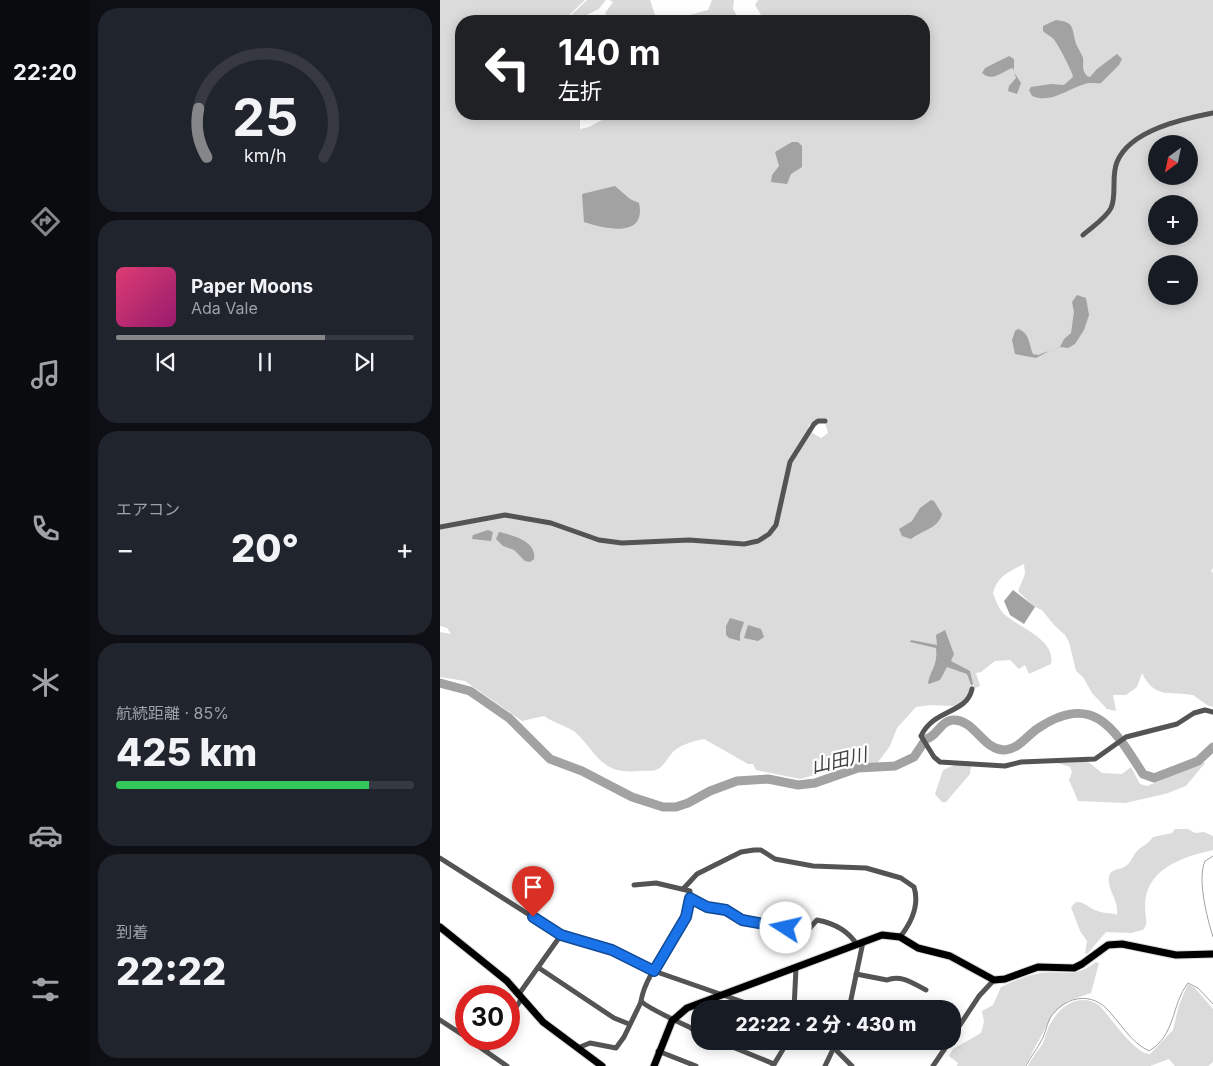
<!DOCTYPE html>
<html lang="ja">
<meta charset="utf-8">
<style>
:root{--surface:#171b24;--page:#20242c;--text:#f1f3f6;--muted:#9ea1a6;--line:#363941;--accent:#858687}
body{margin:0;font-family:Inter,"Noto Sans JP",sans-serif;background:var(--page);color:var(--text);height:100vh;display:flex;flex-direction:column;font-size:19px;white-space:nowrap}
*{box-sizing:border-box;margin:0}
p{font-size:16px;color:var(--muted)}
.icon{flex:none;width:28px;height:28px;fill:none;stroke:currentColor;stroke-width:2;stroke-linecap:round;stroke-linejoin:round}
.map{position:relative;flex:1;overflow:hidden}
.details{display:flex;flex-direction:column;gap:8px;padding:8px;background:#0d0f14;width:350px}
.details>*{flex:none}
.top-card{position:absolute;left:15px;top:15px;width:475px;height:105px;border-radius:20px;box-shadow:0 2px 12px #0003;background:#202124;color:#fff;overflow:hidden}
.needle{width:32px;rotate:213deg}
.buttons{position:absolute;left:708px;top:135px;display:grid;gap:10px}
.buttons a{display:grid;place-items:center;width:50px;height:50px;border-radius:50%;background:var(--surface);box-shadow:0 2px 12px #0003;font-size:25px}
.speed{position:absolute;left:15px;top:985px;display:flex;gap:10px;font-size:25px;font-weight:700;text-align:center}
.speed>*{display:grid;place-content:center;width:65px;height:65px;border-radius:50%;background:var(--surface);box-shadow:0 2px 12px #0003;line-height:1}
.speed .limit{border:8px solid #d22;background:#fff;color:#111}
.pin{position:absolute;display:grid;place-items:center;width:42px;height:42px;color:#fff;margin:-51px -21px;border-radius:50% 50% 50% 0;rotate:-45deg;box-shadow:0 0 5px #0007}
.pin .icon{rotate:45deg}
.me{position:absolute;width:55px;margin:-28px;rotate:280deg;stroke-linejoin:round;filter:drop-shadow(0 0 4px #0008)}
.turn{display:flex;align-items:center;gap:18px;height:105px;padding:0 20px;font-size:22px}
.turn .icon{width:65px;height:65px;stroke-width:2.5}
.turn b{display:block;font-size:35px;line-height:42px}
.big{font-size:38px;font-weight:800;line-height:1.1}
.details .widget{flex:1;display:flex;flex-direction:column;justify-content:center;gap:8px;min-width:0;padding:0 18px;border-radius:20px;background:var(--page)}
.details .dial{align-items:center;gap:0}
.dial svg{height:130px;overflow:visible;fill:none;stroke:var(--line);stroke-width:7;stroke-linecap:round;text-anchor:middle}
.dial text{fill:var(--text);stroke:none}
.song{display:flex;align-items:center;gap:15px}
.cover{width:60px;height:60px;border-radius:8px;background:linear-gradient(135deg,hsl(340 70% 55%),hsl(320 70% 35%))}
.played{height:5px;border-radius:2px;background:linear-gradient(90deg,var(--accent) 70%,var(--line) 70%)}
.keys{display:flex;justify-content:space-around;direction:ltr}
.heat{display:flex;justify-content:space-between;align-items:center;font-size:28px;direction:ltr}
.charge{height:8px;border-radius:4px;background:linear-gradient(90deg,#34c759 85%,var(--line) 0)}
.trip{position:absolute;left:251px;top:1000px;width:270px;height:50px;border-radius:20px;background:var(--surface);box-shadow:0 2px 12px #0003;font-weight:800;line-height:50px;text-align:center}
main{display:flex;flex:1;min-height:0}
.menu{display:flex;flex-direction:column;width:90px;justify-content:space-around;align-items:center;background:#090b0e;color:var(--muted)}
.menu .icon{width:35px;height:35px}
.menu .active{color:var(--accent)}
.menu b{font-size:22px;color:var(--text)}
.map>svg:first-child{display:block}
.green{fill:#dbdbdb;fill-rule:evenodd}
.water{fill:#a2a2a2}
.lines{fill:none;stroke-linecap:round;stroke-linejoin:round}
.stream{stroke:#a2a2a2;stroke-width:1}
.river{stroke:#a2a2a2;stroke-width:9}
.major-casing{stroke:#dbdbdb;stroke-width:9}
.minor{stroke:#545454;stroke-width:5}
.major{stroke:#000;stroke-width:7}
.route-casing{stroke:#114b97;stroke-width:12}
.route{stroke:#1a73e8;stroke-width:9}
.labels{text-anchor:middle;stroke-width:4.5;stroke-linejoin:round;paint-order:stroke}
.water-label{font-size:19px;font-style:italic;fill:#434343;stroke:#fff}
</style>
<main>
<nav class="menu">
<b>22:20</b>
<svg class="icon active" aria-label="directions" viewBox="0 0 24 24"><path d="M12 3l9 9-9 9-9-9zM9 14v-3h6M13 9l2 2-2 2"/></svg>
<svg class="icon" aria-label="music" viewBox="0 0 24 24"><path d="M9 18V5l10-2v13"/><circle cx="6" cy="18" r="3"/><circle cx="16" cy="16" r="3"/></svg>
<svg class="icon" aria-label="phone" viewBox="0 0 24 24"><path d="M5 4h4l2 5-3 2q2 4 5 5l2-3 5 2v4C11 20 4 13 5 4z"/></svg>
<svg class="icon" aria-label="climate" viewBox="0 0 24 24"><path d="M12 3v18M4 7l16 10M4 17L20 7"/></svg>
<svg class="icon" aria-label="car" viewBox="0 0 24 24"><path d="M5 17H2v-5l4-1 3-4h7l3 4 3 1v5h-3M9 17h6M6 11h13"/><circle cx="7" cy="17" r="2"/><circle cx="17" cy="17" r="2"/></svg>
<svg class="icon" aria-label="filters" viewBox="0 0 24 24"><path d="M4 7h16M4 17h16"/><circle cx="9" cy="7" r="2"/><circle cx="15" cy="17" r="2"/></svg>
</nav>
<section class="details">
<div class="widget dial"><svg viewBox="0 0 100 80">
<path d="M14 69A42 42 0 1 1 86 69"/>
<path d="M14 69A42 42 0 0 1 9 39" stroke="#858687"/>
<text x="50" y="56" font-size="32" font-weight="700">25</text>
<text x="50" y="72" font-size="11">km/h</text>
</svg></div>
<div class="widget">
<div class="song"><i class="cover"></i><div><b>Paper Moons</b><p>Ada Vale</p></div></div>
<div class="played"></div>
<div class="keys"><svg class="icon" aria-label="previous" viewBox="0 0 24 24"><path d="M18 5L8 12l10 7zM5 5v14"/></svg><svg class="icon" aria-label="pause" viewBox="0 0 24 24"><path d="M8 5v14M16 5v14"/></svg><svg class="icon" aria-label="next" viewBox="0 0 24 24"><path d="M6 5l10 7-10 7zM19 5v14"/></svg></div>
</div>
<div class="widget"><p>エアコン</p>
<div class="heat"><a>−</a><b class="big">20°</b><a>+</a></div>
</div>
<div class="widget"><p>航続距離 · 85%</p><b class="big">425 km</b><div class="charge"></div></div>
<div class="widget"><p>到着</p><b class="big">22:22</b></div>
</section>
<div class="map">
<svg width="773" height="1066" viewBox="0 0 773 1066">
<rect width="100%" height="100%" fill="#fff"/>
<g class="green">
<path d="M0,0H145L123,21H21V114H140V129L149,127L173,114H484V21H325L315,5L318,0H773V568L771,571L773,573V707L767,705L753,695C731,691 715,700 702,673L697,687L686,695H673L676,711L667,709L652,693L643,677L636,671L629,642L625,635L614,625L602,610L593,606L578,591L585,574L584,564C570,571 557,576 553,593C555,599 560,611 564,614C579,628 616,639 611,664L589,674L585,665L579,669L570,660L555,661L541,672L536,673L540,686L531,690L529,697L516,706L490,705L476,707L457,728L450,746L436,765L400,768L360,779L316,770L313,764H308L264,739C254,741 243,744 235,750C229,755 226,764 218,769C213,772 205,770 199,771C160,775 158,753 135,732C127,726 114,723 104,716L82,721L25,681L0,677V632L11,634L7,628L0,626ZM716,144H749V176H716ZM716,204H749V236H716ZM716,264H749V296H716ZM375,422L385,423L388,433L381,438L371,432L352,462L334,530L315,543L234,542L182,544L71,514L111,522L160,538L182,542H295L316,539L329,531L335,522L349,463L366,435L369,425Z"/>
<path d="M147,0H166L159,9L142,17L139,21H125Z"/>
<path d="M169,0H210L217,21H170L165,13L173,2Z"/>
<path d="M272,0H294L293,9L300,21H228L268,10Z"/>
<path d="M621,761H647L662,773L682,774L691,767L700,784L707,786L722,780L739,767L762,761L765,763L746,786L725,794L685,803L638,801L629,780L632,772L630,767L617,763Z"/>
<path d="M517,764L531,766L530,774L506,802H502L495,794L503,770Z"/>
<path d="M735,829H748L755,833L764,832L773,836V850C742,857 704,869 705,908C705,917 709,923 703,930L691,933L666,932L648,953L645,954L647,941L640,931L631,907L636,902C645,901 649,909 658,911C664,914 671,912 677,915C679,899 667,891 669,877C671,867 681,871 687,865C691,862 693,856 696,852C702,846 708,844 713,837L732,833Z"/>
<path d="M656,962L659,963L651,993L628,1001L613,1014L585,1066H517L518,1063L509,1056L513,1049L541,1033L544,1022L542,1011L553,1005L561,987C573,981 588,975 601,973C625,970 634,979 656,962Z"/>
<path d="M748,984L755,988L773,1009V1062L768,1066H735L729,1059L710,1066H588C592,1057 598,1051 603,1043C606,1036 607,1027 612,1021C623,1003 642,993 660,1006C670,1017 696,1055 710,1054L733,1030L739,1005Z"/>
</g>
<g class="water">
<path d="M616,20C632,22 632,25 635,40C636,46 641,52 643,58C644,66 641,69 647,76L650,77L657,69L677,54L682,59L679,65L661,83C655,84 649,82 645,84C627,89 611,104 592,96L589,90L591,87L611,84L624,85L633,77C633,73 619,46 615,41C613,37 606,34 603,31V26Z"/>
<path d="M569,56L574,59V72L581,83L577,94L568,91L569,86L576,78L573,68C563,70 554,83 542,73L545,68Z"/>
<path d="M352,142H358L362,146V167L351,174L347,184L331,182L332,175L339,166L335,152Z"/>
<path d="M175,186L190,199L199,203C207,240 162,228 144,222L142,194Z"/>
<path d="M637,295L646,298L649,315L644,330L635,344L628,348L621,347L611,350L596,358L575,354L572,340L575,331L578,329C590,333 589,345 593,354L598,355L620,347L624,339L631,333L634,312L632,302Z"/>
<path d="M491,500L494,501L502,514C498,529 482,530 471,539L462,536L459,529L472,521L480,508Z"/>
<path d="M48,530L53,532L51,541L32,539L33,535Z"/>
<path d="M59,532C72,535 97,541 94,559L90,562L85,561L74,550L63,546L56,539Z"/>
<path d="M573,590L595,607L584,624L570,615L564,601Z"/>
<path d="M290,618L304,622L300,634V641L289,638L286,635V626Z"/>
<path d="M308,625L321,629L324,637L318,641L304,638Z"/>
<path d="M505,630L514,654L511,661L530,671L533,684L531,685L527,674L507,667L500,680L489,684L488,683C491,669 498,665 496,648L470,642L471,640L497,645L496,635Z"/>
</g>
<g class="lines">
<g class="stream">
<path d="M773,856L765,861C757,879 767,918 773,937"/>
<path d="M586,1066C590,1057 596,1051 600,1043C605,1036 606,1026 610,1018C623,998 648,991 666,1008C680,1022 690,1042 709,1051C736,1035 731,1005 748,983L758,988L773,1004"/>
</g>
<path class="river" d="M0,683L30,691L69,718L110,759L142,771L192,797L223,807H236L248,803L270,791L297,781L328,779L358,785L375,783L418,768L455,766L474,757L486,739C497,737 500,721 513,720C535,719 543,751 565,750C578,749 587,736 597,729C653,691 674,728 703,774L714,778L758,761L773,747"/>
<defs>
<g id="major">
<path d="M0,927L67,981L103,1022L162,1066"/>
<path d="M214,1066L232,1021L247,1008L442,935L460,937L478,948L510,956L554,980L565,979L598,967L634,968L642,964L668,945L682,944L736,955L773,954"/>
</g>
</defs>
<use href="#major" class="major-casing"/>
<g class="minor">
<path d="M643,235C652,227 666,218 671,208C677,195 671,176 677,162C690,130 743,119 773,113"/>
<path d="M0,527L65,515L111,523L159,540L182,543L249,540L304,544L318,541L329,534L336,525L350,462L374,424L378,421H385"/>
<path d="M532,689C527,714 493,709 481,736L494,757L500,762L565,766L581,762L655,759L686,737L737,724L754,713L765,710L773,712"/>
<path d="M0,858L121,935L158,945L214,971L323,1009"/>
<path d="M194,885L216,883L250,891C252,934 208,961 201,1001C206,1007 249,1027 260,1032"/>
<path d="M244,888L257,874L301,852L314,850H321L335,859L373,866L426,868L461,878L474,887C480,906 471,923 460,937"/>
<path d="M250,897L267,907L286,910L302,920L367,931L377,920C393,923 408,930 417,945"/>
<path d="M99,968L174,1018L189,1024"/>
<path d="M416,974L447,980C461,974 474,984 486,990"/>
<path d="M79,994L121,935"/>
<path d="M354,1009L356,968"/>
<path d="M409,1009L423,942"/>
<path d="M69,1018L82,998"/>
<path d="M0,1020L26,1037"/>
<path d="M252,1029L260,1016"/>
<path d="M512,1037L539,996L554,980"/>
<path d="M28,1039L67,1066"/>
<path d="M278,1041L334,1064"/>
<path d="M140,1047L150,1043L176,1048L184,1037L201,1002"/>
<path d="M394,1048L412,1066"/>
<path d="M46,1051L54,1039"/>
<path d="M218,1051L256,1066"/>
<path d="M333,1066L348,1041"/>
<path d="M385,1066L397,1041"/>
<path d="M493,1066L510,1041"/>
</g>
<use href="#major" class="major"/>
</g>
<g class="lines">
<defs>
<path id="route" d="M93,917L121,935L172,950L214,971L246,917L250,898L267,907L286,910L302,920L346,928"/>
</defs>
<use href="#route" class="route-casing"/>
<use href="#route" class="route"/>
</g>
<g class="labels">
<g class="water-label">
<text transform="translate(399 760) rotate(-13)" y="7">山田川</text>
</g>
</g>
</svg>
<div class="buttons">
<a><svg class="needle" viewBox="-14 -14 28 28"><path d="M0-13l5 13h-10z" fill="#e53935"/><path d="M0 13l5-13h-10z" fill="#9ea1a6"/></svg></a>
<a>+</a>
<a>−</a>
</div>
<div class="speed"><div class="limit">30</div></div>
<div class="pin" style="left:93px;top:917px;background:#d93025"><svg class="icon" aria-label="arrive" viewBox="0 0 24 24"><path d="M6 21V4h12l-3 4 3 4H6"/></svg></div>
<svg class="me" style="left:346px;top:928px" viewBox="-20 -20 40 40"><circle r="19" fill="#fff"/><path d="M0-13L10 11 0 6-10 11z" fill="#1a73e8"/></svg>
<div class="trip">22:22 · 2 分 · 430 m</div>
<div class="top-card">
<div class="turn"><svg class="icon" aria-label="left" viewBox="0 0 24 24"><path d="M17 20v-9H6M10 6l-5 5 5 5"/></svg><div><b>140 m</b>左折</div></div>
</div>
</div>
</main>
